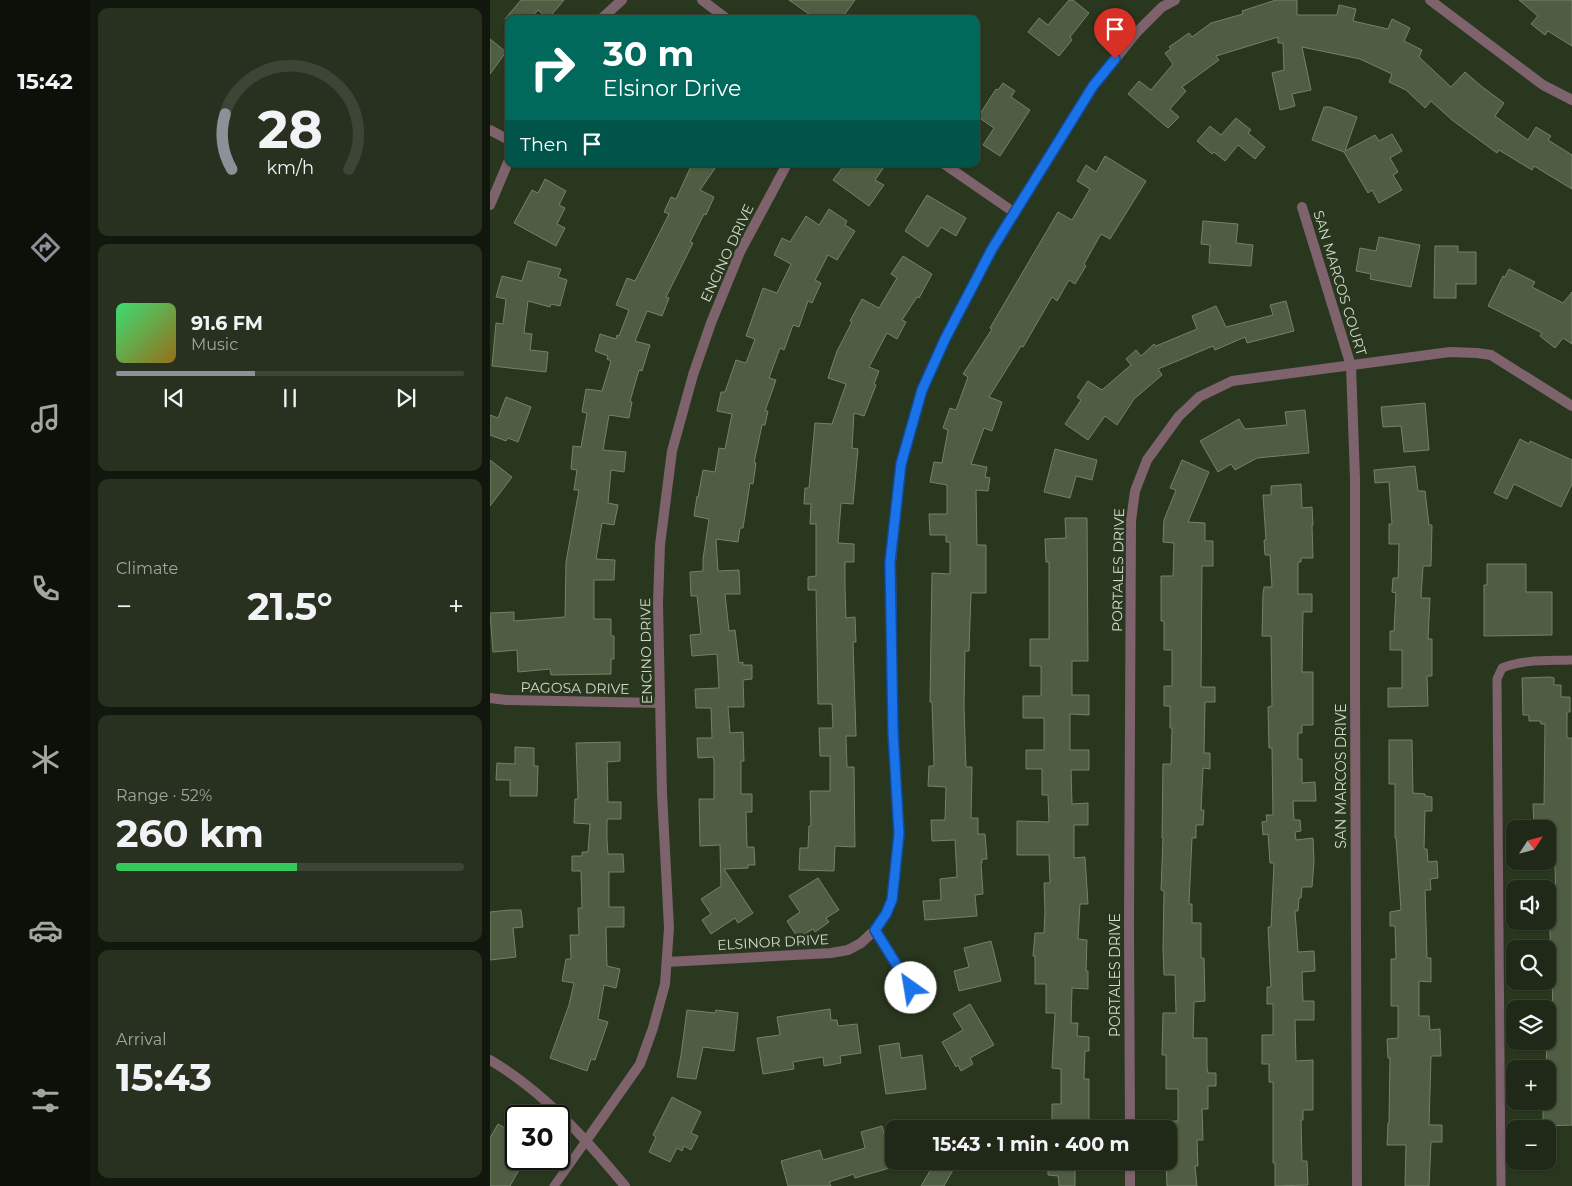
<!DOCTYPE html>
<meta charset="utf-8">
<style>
:root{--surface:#202917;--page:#283120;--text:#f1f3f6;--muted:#a2a6a1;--line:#3d4536;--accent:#8c9099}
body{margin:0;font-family:Montserrat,sans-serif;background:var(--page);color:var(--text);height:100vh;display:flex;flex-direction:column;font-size:19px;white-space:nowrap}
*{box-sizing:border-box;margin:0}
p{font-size:16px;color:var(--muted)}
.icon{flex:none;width:28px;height:28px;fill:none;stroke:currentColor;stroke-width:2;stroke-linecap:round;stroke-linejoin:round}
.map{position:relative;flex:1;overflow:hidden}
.panel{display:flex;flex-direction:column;gap:8px;padding:8px;background:#12170d;width:400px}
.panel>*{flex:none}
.banner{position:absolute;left:15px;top:15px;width:475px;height:152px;border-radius:10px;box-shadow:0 1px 4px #0004,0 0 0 1px var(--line);background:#00695c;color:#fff;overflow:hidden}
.needle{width:32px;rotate:54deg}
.fabs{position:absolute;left:1016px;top:820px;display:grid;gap:10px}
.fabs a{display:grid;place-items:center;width:50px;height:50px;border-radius:10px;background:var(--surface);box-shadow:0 1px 4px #0004,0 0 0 1px var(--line);font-size:25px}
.speed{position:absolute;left:15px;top:1105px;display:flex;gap:10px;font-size:25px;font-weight:700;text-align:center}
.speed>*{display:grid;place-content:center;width:65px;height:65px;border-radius:50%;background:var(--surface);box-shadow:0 1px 4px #0004,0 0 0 1px var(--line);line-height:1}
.speed .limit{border:2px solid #111;border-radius:8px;background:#fff;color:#111}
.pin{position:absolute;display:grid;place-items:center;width:42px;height:42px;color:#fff;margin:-51px -21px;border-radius:50% 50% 50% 0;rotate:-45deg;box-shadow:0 0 5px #0007}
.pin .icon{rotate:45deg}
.me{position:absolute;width:55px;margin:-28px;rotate:328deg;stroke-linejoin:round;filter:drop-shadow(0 0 4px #0008)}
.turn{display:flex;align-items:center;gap:18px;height:105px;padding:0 15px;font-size:22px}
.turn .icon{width:65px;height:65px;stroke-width:2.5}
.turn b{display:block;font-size:35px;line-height:42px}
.then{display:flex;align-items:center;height:48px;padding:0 15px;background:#0003;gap:10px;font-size:19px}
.big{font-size:38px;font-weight:700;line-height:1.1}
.panel .card{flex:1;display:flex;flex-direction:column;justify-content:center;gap:8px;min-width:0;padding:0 18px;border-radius:10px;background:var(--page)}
.panel .dial{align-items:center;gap:0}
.dial svg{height:130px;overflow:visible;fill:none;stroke:var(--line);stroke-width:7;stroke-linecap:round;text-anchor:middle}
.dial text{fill:var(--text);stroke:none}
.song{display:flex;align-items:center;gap:15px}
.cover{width:60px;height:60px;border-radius:8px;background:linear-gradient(135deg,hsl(140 70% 55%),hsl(40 70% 35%))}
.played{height:5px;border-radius:2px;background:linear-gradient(90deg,var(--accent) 40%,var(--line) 40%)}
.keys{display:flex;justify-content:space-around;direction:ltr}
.heat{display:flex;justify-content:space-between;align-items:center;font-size:28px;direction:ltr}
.charge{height:8px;border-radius:4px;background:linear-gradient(90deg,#34c759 52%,var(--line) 0)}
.trip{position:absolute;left:395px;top:1120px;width:292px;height:50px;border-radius:10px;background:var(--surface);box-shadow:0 1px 4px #0004,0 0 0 1px var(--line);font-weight:700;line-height:50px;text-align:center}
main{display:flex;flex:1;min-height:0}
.menu{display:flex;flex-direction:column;width:90px;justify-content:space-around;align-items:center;background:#0d1009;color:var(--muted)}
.menu .icon{width:35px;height:35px}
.menu .selected{color:var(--accent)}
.menu b{font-size:22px;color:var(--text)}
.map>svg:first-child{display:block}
.building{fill:#4f5d43;stroke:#748267}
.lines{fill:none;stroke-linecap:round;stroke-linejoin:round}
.service{stroke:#7e626c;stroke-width:9}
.minor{stroke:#7e626c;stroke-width:10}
.tertiary{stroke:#7e626c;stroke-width:10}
.route-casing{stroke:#114b97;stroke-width:12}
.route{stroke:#1a73e8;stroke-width:9}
.labels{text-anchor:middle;stroke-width:5;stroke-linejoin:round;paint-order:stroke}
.street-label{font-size:14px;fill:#d3dbcd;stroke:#2a371f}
</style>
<main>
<nav class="menu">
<b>15:42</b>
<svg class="icon selected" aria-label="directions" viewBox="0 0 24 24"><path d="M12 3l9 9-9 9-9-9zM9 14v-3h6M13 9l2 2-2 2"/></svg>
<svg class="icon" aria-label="music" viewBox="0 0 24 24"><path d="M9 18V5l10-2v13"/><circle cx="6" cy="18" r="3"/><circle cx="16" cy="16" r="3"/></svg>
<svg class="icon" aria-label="phone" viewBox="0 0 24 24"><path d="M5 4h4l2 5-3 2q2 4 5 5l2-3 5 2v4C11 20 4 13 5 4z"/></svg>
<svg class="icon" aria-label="climate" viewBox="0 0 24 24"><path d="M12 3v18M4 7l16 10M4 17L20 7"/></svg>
<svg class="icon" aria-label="car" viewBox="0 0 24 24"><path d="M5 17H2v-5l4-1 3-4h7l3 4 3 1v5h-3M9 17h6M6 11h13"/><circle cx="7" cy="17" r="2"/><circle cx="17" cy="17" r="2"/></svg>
<svg class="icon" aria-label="filters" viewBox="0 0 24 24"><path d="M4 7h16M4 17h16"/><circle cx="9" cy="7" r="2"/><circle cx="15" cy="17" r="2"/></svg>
</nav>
<section class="panel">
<div class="card dial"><svg viewBox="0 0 100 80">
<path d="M14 69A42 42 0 1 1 86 69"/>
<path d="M14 69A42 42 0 0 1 10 35" stroke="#8c9099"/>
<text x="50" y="56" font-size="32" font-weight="700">28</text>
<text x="50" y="72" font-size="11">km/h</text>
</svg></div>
<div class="card">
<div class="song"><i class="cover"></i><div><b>91.6 FM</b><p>Music</p></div></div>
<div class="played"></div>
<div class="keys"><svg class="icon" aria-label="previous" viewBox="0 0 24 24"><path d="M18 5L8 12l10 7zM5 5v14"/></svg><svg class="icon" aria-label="pause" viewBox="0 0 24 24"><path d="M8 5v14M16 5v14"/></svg><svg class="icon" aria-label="next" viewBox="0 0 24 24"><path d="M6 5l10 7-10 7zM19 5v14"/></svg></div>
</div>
<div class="card"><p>Climate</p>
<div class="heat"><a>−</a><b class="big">21.5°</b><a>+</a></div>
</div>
<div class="card"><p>Range · 52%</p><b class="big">260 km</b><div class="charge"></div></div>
<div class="card"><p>Arrival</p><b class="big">15:43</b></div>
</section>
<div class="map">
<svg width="1082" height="1186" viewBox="0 0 1082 1186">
<rect width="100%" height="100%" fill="#2a371f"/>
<g class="building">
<path d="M31,0H74L58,19L48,10L40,19H15Z"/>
<path d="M299,0H365L351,19H326Z"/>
<path d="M579,0H583L599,13L580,37L582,40L569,56L538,32L549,18L558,25Z"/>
<path d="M786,0H807V15H847L849,5L866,9L863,21L898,29L902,19L920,28L914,41L932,50L929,57L961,87L975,72L991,86L1014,103L1005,116L1038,140L1046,127L1061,136L1058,140L1082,155V189L1044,166L1042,170L1009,150L1007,153L962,120L941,101L935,108L916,90L899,82L902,74L870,59L812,47L821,90L802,94L805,106L790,110L782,73L794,70L793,43H788V37L726,56L729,60L692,87L696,91L680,109L689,117L678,128L638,94L649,81L661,90L683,64L675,53L681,49L679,47L699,33L702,37L721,23L753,14L752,11Z"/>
<path d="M1029,0H1082V46L1058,31L1055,35L1041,24L1048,16Z"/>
<path d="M0,39L16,52L0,74Z"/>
<path d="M513,83L525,91L521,97L540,110L510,156L493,145L504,128L488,117L506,89L508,90Z"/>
<path d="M834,107H840L867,117L855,151L885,135L889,141L902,134L912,151L900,158L908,172L903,175L912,190L889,203L882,190L878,193L854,152L822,140Z"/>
<path d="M746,118L761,130L758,133L775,147L765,159L748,145L735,161L724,152L722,154L707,141L720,126L731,135Z"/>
<path d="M615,156L656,181L620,239L611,234L594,264L596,266L585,284L579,280L567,301L562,297L533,347L531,346L499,397L512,402L502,431L494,428L481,464L497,467L495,477L500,478L498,491L486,490L487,545H496V593H481L479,651H475L474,707L476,767H482V770L481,818H488V834H495L497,859H492V863H491L493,894L485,895L487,916L435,920L433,901L451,900L450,879L467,877L465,840L442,841L441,820H455L456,787L438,786L439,766H444L442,702H440L442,573L460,574V542H456V535H440L439,514H457V485L440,482L444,462L452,463L458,430L453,428L460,408L466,410L478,377L473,374L502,329L500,328L568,212L582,220L600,189L587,181L596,165L606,172Z"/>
<path d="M202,164H228L210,190L224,197L216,215L214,214L200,242L203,243L176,297L179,298L172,316L157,311L145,341L160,345L152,371L149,370L140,401L142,402L139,418L119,415L113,450L136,452L134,472L121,470L118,503L128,505L124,525L112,523L106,559L125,560L124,580H104V619H121V636H124V659H121V674L61,675L60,669L28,672L27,650L3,652L0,613L24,612V621L75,617L76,562L89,490H84L87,470L81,469L83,446L91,447L97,413L92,412L96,389L112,391L121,361L117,359L118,356L105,351L110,334L126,339L127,335L129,336L139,310L126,305L137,278L145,281L179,214L174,212L181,197L186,199Z"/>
<path d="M355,164H396L385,180L394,185L379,206L343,180Z"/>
<path d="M55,179L76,191L69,205L75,208L67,224L75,228L66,246L24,223L42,190L48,193Z"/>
<path d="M437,195L476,218L466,236L451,227L438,247L415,231Z"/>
<path d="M339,209L357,221L355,225L365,231L347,260L338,255L325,280L331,283L322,303L318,301L309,327L303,325L294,350L290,348L279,378L286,380L275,411H278L275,425H272L264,463H266L263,484L260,483L253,528H250L248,542L226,539L228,571L249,570L250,594H235L239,631L245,630L249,663L253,662V665H262V679L253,680L254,707H238L240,733L253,732L254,761H251V794H262V812H256L257,847H264L265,865H258V868L234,869L263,913L248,923L245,918L221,934L212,920L221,914L211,899L231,886L230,845L210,846L209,799H224V762L223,757L208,758L207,738H222L221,708H206L205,689L229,688L227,654L202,656L200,635L211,634L207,596H201L200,572L213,571V559L219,519L204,516L207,496L208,497L213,470L225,472L229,448L235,449L242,414L227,411L231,392H235L246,360L256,363L265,339L256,336L273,288L287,293L301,264L284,255L292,238L300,242L316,216L329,225Z"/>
<path d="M713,221L748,224L746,243L763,245L761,266L719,263L720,245L711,244Z"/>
<path d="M889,237L930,245L921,287L880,279L881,274L866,271L870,248L886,251Z"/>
<path d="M945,246H968V252H986V284H966V298H944Z"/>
<path d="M413,256L442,274L429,298L427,297L412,320L416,322L407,339L397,333L379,367L389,371L384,384L386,385L374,416L364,413L362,448L368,449L363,504L351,503L348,543L364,544V562H355V587L356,618L365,617L366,642H363L366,736H356L357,767H364L365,847L345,846L344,871L309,870L310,848H318L319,826H321L320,791H340V756H330L329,728H343L342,704H328L326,590H318V577L326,576V524H320L321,504H314L315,488H319L325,423L342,424L356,384L338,378L347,351L362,322L360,321L372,299L389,308L407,278L401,274Z"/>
<path d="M38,261L71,269L68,277L77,280L70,306L61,304L60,307L38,301L34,333L42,334L40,350L58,352L56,372L2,366L6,323L13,324L16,299L6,297L12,276L32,281Z"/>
<path d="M1019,269L1045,282L1042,287L1073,303L1082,292V344L1073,338L1065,348L1050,336L1052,333L998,306L1013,276L1015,277Z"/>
<path d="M796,301L804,331L757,343L755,337L725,350L723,346L668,369L672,375L644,399L627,425L615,416L598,440L575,424L591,400L587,397L598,381L612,390L641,365L636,359L646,350L651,356L664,344L666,346L707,329L702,316L726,306L736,327L783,315L780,305Z"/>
<path d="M16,397L41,407L28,442L18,438L16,441L0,435V415L8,418Z"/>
<path d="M935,403L939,450L914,452L911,426L893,427L891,407Z"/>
<path d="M815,410L819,453L767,458L745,470L741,464L728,472L710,441L749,419L755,429L797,425L795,412Z"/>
<path d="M1030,439L1039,444L1040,441L1082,460V484L1071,507L1024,484L1017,499L1004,493Z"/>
<path d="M565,449L607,460L602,480L586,476L580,498L554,492Z"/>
<path d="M0,460L22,477L0,506Z"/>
<path d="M692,460L719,472L698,522L715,523V541H723V566H712L711,687H725V702H715L714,753H720V769L713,768L711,810H714L713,825H706V838H702L699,904H702V923H711V958H714L715,1001L704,1002L703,1038H717V1067L718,1073H726V1086H718V1109H712L713,1140H707L708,1166H705L707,1186H677L676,1161H679V1121H688V1089H676V1055H672L673,1013H686L685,975H674L673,949L674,891L671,890L673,838H672L673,764H681L682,728H680V706H674V686H682V650H674V621H671V576H683L684,543L673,542L674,520L686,490L680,488Z"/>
<path d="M925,466L928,491H935L939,525H942L941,566H933L931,598H940L938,639H942V676H937L938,706L898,707V688H912V650H900V631H904L906,593L902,592L903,578H908L909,544H899V524H902L899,482L885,483L884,470Z"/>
<path d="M811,484L812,508L822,507L823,525H822L823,558H811V562H808V594H822V612H813L812,672H823V725H812V733H808V759H812V783L825,782L826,801H803L804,820H810L811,831L805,832L806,840L823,838L824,861L822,887H812L811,898H809L808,911H805L808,952L824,951L825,971L812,972L813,1001H824V1020H805L806,1061L823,1060V1110H813V1120H811L812,1161H817L818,1185L785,1186V1163H783V1082H779V1064H772V1035H783V1004H777V987H781L778,927H781L784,863H780L778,834L773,835L772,822L777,821L776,815H783L782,748H779L778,707L782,706L781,636H772L773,594L774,587H782L780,555H775L774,540H776L773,495H781V486Z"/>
<path d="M575,518H597L598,661H582V695H599V715L580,714V750H599V770H581L582,804L598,803V825H584V858L595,857L598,904H590L588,939L597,940L596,971H598V989L582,988L581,1023H588L587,1036L599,1037V1051H595L594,1079H599V1121H562V1104H571V1069L562,1068L565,1013H556V984H545V956H543L545,933H554L555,911L554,883H560L559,855H527V821L559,822L558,795H552V769H536V750H554V718H533V696H551V666H540V639H559V562H556L555,539L576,538Z"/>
<path d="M997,564H1036V592H1062V635L994,636V585H997Z"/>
<path d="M1060,677L1064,678V685H1071V697H1080V712H1077V738H1082V1125L1053,1126V1105H1058V1069H1056L1058,1006H1063L1059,908H1066L1064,824L1044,825L1043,804H1054L1055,724H1051L1050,721H1039V715H1033L1032,678Z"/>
<path d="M899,740H922L923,793L935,794V796L942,797V811H935L934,849H937L938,862L947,861L948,878L940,879L941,890H935L937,958H941V982L929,981V1016H939L940,1030L950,1029L951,1056H941L939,1125H952V1142H941L939,1186H915L916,1145H897L898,1123H899L900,1058H898L897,1039L908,1038V1006H901V959H906L905,926H900V912L911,910L906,838H905V784H899Z"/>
<path d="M130,742V761L117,762L118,802H131V819H117V841L118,854H133L134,872H119V907H134V927H116L117,966L130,969L126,988L114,985L108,1019L118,1022L105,1060L101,1059L97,1071L60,1058L79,1005L84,983L72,981L76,959H81L80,935H89L88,908H92L91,871H82V856H92V852H98L100,824L84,823L85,799H88L86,743Z"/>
<path d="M25,747L44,748V766H48L47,796H20V780H6L7,763L25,764Z"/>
<path d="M328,878L349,910L336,918L339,922L325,932L323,929L308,938L297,921L310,912L299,896Z"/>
<path d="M20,910H31L33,927L23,928L26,957L0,960V912Z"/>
<path d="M501,941L511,981L469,991L464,971L479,967L474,948Z"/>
<path d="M480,1004L504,1045L480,1058L483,1064L471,1071L468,1065L466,1067L452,1042L473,1030L463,1014Z"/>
<path d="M340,1009L341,1020H347L348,1026L367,1024L371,1053L350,1056L351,1063L334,1066L333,1057L303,1062L304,1069L273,1074L267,1038L290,1035L287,1017Z"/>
<path d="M197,1010L225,1013L226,1010L248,1013L244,1051L213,1047L206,1079L187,1077L191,1055Z"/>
<path d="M409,1043L411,1058L432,1055L436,1089L396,1094L389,1046Z"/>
<path d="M182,1097L211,1112L201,1133L208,1136L201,1150L194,1146L192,1151L187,1148L180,1162L159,1152L166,1137L163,1135Z"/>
<path d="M8,1124L26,1134V1159H35L20,1186H0V1138Z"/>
<path d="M392,1126L403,1167L365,1178L364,1174L339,1182L341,1186H298L291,1161L330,1150L333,1160L375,1148L371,1132Z"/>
<path d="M423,1161H468L454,1186H431L440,1171Z"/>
<path d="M558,1161H585V1186H569L568,1176L558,1175Z"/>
</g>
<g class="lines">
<g class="service">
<path d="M64,1186L96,1141"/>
<path d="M1011,1186L1007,679L1012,668C1034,659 1059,661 1082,660"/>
</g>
<g class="minor">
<path d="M212,0L237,19"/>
<path d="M940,0L1053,85L1082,100"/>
<path d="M111,19L132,0"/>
<path d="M0,130L19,140"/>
<path d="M454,164L525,213"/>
<path d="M0,205L19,160"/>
<path d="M812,207L861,366L865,479V690L867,1186"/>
<path d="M0,698L16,700L170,703"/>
<path d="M385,930L421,988"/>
<path d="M177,962L341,953L358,950L371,943L385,930L396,915L402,900L409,834L403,731L401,562L411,464L432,390L455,339L502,249L603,87L647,32L672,7L685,0"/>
<path d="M640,1129L639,924L641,521L645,491L657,460L689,416L709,397L742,381L960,352L987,353L1001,355L1082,406"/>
<path d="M96,1141L150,1064L163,1028L175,984L179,928L172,793L168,603L170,545L182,451L203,375L221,323L250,252L297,164"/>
<path d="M640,1161V1186"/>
</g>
<path class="tertiary" d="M0,1060C53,1091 96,1139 135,1186"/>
</g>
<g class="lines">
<defs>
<path id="route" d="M421,988L385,930L396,914L402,900L409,834L403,732L400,562L411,464L432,390L455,339L502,249L603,86L625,59"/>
</defs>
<use href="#route" class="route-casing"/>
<use href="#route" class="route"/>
</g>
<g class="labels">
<g class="street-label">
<text transform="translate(237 253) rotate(-65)" y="5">ENCINO DRIVE</text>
<text transform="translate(850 283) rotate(73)" y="5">SAN MARCOS COURT</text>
<text transform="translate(628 570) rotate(-89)" y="5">PORTALES DRIVE</text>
<text transform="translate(156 651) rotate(-91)" y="5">ENCINO DRIVE</text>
<text transform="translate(85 688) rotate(1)" y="5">PAGOSA DRIVE</text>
<text transform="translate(851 776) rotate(-90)" y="5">SAN MARCOS DRIVE</text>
<text transform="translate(283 942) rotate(-3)" y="5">ELSINOR DRIVE</text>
<text transform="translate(625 975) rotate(-90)" y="5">PORTALES DRIVE</text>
</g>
</g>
</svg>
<div class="fabs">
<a><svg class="needle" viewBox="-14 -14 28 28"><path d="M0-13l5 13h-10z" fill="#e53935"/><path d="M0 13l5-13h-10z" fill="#a2a6a1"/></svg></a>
<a><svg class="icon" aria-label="sound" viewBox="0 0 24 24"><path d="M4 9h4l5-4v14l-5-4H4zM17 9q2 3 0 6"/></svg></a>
<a><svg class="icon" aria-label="search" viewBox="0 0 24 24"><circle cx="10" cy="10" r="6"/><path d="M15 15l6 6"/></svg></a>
<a><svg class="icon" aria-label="layers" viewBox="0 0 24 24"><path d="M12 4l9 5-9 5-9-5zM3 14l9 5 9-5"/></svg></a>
<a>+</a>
<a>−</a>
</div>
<div class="speed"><div class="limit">30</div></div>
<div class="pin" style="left:625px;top:59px;background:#d93025"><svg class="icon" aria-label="arrive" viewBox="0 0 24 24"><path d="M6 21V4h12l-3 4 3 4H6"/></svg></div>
<svg class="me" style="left:421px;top:988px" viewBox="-20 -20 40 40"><circle r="19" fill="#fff"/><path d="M0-13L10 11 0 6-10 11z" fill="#1a73e8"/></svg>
<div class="trip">15:43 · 1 min · 400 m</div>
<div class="banner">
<div class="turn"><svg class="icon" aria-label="right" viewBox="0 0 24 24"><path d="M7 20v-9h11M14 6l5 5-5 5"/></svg><div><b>30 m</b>Elsinor Drive</div></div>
<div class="then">Then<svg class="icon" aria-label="arrive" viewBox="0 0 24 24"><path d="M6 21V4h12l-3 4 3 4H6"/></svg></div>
</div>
</div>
</main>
